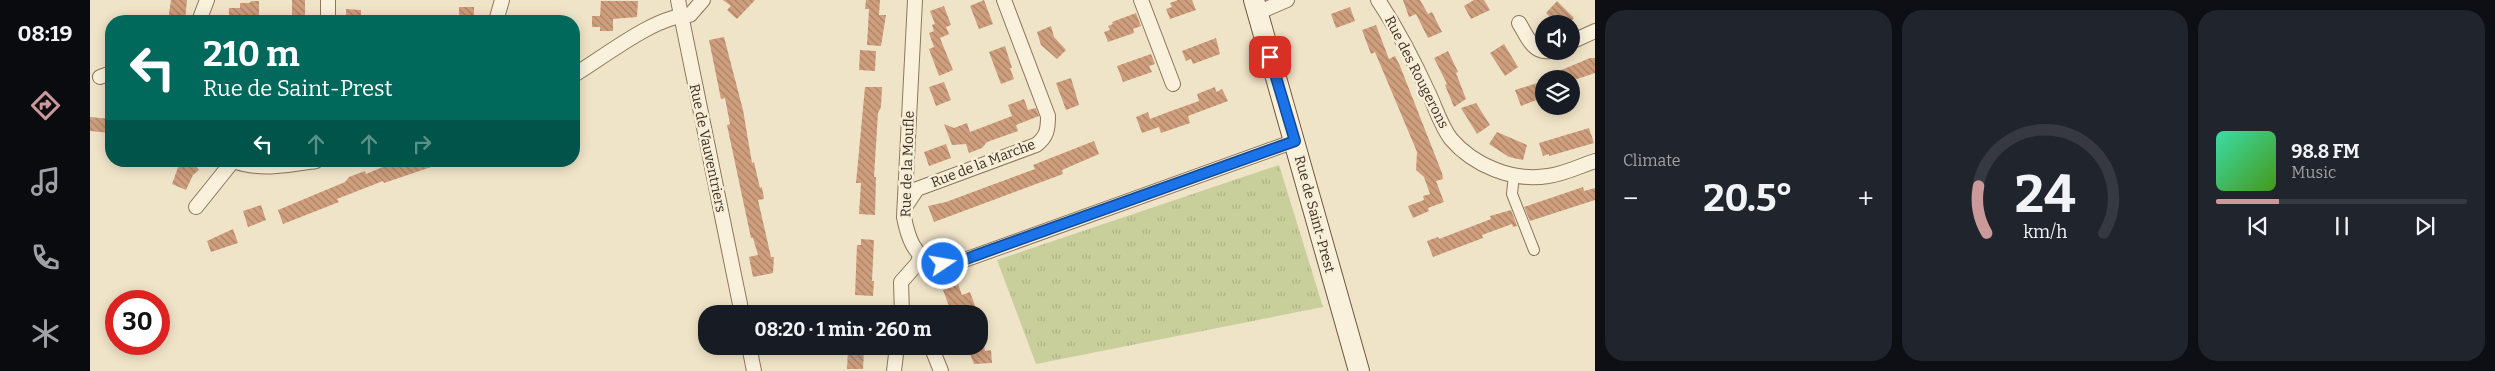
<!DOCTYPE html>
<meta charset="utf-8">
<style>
:root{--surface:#171b24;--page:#20242c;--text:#f1f3f6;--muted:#9ea1a6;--line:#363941;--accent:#cc999b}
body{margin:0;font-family:Bitter,serif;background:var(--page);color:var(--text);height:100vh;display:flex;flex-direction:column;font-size:19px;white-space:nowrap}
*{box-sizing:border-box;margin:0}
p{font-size:16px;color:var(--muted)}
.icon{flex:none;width:28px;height:28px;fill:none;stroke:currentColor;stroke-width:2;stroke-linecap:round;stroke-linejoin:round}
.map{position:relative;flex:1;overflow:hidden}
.drawer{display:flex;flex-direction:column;gap:10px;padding:10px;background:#0d0f14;width:900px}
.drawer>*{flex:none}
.hud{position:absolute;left:15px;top:15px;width:475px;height:152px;border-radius:20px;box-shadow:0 2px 12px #0003;background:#00695c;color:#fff;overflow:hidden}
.tools{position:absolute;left:1445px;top:15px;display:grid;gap:10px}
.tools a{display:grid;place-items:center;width:45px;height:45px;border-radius:50%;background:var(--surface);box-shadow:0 2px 12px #0003;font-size:25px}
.speed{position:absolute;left:15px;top:290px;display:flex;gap:10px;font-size:25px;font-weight:700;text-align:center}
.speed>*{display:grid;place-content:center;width:65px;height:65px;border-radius:50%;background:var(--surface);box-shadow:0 2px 12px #0003;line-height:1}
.speed .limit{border:8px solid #d22;background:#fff;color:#111}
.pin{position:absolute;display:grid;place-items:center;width:42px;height:42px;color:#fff;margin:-21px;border-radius:10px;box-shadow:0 2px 8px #0006}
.me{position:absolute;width:55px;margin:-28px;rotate:78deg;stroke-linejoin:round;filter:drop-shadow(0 0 4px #0008)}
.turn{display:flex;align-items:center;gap:18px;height:105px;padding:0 15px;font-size:22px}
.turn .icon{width:65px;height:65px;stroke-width:2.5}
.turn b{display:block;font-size:35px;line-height:42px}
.lanes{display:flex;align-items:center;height:48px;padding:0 15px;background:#0003;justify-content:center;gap:25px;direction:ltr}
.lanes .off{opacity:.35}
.big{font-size:38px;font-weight:700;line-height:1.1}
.drawer .widget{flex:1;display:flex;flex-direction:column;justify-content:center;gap:8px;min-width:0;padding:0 18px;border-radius:20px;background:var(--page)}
.drawer .dial{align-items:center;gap:0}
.dial svg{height:130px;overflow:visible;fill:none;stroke:var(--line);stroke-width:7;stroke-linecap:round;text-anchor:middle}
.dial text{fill:var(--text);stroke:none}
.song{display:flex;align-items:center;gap:15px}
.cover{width:60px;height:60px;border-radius:8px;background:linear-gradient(135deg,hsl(160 70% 55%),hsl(100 70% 35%))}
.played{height:5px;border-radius:2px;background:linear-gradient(90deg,var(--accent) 25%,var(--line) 25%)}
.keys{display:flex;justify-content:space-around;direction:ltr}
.heat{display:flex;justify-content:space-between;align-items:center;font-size:28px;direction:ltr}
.drawer .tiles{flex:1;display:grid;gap:10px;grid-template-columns:repeat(3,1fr)}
.trip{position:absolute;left:608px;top:305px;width:290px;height:50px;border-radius:20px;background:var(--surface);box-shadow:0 2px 12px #0003;font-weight:700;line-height:50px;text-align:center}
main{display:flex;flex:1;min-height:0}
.tab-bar{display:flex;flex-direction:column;width:90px;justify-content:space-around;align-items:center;background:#090b0e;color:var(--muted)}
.tab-bar .icon{width:35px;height:35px}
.tab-bar .current{color:var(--accent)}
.tab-bar b{font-size:22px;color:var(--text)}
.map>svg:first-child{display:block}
.park{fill:url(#park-tufts)}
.building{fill:url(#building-back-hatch)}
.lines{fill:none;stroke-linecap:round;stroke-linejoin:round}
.pedestrian-casing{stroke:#8d765c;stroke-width:12}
.minor-casing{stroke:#8d765c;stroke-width:16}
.secondary-casing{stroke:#6f573f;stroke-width:22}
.pedestrian{stroke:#faf1dc;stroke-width:10}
.minor{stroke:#faf1dc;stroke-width:14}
.secondary{stroke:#faf1dc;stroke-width:20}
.route-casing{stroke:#114b97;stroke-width:12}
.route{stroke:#1a73e8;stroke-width:9}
.labels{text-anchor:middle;stroke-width:5;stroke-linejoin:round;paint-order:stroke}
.street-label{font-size:14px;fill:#3d2e20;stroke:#f7eed8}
</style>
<main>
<nav class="tab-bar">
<b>08:19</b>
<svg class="icon current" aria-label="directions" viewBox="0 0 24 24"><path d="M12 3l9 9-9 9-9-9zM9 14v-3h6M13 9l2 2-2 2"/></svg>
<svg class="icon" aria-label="music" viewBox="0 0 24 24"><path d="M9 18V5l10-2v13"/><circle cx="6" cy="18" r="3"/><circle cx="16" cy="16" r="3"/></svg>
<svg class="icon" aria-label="phone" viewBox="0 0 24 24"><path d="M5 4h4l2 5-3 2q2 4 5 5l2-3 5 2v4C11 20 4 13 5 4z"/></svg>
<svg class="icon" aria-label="climate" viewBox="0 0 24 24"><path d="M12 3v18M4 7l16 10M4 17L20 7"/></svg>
</nav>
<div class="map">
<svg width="1505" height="371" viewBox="0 0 1505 371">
<defs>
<pattern id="park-tufts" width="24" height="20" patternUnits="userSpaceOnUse" patternTransform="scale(1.25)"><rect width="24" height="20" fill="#c9cf9b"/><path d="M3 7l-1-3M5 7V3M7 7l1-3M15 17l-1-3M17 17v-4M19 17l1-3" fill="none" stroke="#aeb285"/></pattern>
<pattern id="building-back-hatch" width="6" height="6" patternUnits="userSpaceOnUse" patternTransform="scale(1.25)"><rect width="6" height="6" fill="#cf9f7d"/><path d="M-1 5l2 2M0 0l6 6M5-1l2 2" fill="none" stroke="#a98266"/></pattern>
</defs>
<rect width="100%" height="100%" fill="#f0e4c8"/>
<path class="park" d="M1189,165L1233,307L946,364L907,260Z"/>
<g class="building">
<path d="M81,0H97L95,21H78Z"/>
<rect x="202" y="0" width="13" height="21"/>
<path d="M633,0H665L647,19L637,10L641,6Z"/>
<path d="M776,0H790L789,15H796L791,46L777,45L779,9H775Z"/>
<path d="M894,0L903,24L889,29L880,6Z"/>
<path d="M1088,0H1102L1106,10L1080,19L1076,9L1082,7L1080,3Z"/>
<path d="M1313,0H1330L1338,14L1342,12L1352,32L1338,38L1326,14L1319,17Z"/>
<path d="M1384,0H1394L1400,10L1381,19L1374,6Z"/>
<path d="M162,1H169V19H150V21H139V8H150V3H159Z"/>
<path d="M511,1H548L547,17L523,19V31H510V27H502V16H510Z"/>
<path d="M1467,1L1484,18L1479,24H1467L1456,13Z"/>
<path d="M854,6L861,25L856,27L859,34L850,38L863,70L849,76L839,49L844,47L839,33L844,31L842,25L845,24L840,11Z"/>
<rect x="369" y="7" width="15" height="14"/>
<path d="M1260,7L1265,21L1246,28L1241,14Z"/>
<path d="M256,9L271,10V21H256Z"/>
<path d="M1046,13L1051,26L1043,29L1044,33L1018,42L1014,32L1020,30L1018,26L1023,24L1022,22Z"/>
<path d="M1286,25L1299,59L1305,56L1310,66L1352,173L1353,179L1346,181L1354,202L1338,208L1339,211L1323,218L1318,206L1334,200L1333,196L1340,194L1334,177L1326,170L1327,152L1285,52L1281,54L1272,30Z"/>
<path d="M961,26L964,37L976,50L967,59L951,45L947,32Z"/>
<path d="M634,37L653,110L662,163L664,162L670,188L672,187L674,199L668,200L681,257H684L683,273L663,277L659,257L668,255L663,238H661L637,125L640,124L635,98L631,99L619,40Z"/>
<path d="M1126,38L1130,54L1103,64L1101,59L1096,61L1092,51Z"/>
<path d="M1414,44L1428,67L1415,76L1400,53Z"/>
<path d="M915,46L922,68H920L924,79L911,84L899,52Z"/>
<path d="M770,50L786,51L785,71L769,70Z"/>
<path d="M1358,51L1368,72L1366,73L1376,99L1364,107L1355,85L1357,84L1344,58Z"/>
<path d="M1061,54L1065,64L1059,66L1062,72L1033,82L1027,66Z"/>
<path d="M1500,58H1505V73L1481,81V79H1450Z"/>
<path d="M981,78L989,105L976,110L966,83Z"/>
<path d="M1454,81V97L1431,106L1425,90Z"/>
<path d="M854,82L861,100L846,106L839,87Z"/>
<path d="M775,87H792L791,107L788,113L784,177H786L785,215L769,214L771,183H766Z"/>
<path d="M1125,87L1126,92L1132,89L1138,101L1098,116L1100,123L1071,133L1069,127L1052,133L1046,117L1058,112L1060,119L1081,111L1109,101L1107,94Z"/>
<path d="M934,99L938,110L946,108L949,116L926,125L928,131L897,142L892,148L879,153L876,144L862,145L854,124L864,128L877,123L880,132L922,116L918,105Z"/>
<path d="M1386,103L1400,125L1387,134L1371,108Z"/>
<path d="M0,117L21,119V133L0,131Z"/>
<path d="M1499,128L1504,143L1459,156V154L1453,156L1449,143Z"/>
<path d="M1407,132L1437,145L1433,160L1419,157L1399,144Z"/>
<path d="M1004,141L1009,154L972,170L973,174L844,222L838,206L856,202L945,169L943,165Z"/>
<path d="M856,144L861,158L839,166L834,152Z"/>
<path d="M98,161H102L109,170L103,175L96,190L82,184L90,162L94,164Z"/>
<path d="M307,161L356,162L294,183L293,181L247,199L249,202L193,224L188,210L255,182L259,177L275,171L276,174Z"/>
<path d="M1493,187L1494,191L1505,188V200L1440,221L1434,207Z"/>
<path d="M171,205L176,220L158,227L153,211Z"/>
<path d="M1421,210L1427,226L1423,227L1422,224L1392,235L1393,238L1343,257L1337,241L1348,237L1349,239L1401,219L1400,216Z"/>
<path d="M143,229L148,243L121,252L117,241Z"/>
<path d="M771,239L784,240L782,281H784L783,296L765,295L767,245H771Z"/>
<path d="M868,284L872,295L880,292L888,314H862L853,290Z"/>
<path d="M877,346H894L895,351L901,350L902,363L884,364Z"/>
<path d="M758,350L774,351L773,369H757Z"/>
</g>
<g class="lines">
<defs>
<path id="pedestrian" d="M1424,174L1422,194L1444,250"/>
<g id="minor">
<path d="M238,0V21"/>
<path d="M588,0L652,314"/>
<path d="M825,0L814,217C820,249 830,266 866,263L1205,141"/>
<path d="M1051,0L1083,84"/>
<path d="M1288,0C1308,30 1324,61 1339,94C1346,109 1351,126 1361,139C1383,165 1423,182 1458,176C1474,174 1490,166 1505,161"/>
<path d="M1167,13L1197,0"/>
<path d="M109,21L117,0"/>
<path d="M406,21L412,0"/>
<path d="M1429,23C1437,36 1443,54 1460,51"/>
<path d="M1481,42L1505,31"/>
<path d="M484,75C514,57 566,15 600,15L613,0"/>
<path d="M10,77L21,73"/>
<path d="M144,161C169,171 200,165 226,161"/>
<path d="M106,207L143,161"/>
<path d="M815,207L827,189L946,145C957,137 958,129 958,116L914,0"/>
<path d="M812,314L811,282L827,264L831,255"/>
<path d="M659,346L664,371"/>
<path d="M841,346L851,371"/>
<path d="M804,371L807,346"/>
</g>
<path id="secondary" d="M1164,0L1269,371"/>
</defs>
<use href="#pedestrian" class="pedestrian-casing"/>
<use href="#minor" class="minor-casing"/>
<use href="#secondary" class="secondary-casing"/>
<use href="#pedestrian" class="pedestrian"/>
<use href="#minor" class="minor"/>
<use href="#secondary" class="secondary"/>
</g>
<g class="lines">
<defs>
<path id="route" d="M853,264L866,263L884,256L1205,141L1180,57"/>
</defs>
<use href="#route" class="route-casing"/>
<use href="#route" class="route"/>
</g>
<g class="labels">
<g class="street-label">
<text transform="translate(1327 72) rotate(63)" y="5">Rue des Rougerons</text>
<text transform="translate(618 148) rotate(78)" y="5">Rue de Vauventriers</text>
<text transform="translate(893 163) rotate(-21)" y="5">Rue de la Marche</text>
<text transform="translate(817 164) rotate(-88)" y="5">Rue de la Moufle</text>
<text transform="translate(1225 214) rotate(75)" y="5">Rue de Saint-Prest</text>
</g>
</g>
</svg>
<div class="tools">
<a><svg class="icon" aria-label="sound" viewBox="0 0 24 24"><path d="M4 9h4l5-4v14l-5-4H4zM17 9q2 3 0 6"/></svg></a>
<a><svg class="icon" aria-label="layers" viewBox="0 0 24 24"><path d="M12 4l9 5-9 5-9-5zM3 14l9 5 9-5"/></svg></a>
</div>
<div class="speed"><div class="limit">30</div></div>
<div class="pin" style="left:1180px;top:57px;background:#d93025"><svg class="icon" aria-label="arrive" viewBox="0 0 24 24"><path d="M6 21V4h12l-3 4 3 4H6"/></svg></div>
<svg class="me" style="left:853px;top:264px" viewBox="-20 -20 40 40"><circle r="17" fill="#1a73e8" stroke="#fff" stroke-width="3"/><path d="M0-11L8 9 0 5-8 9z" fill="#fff"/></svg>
<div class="trip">08:20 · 1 min · 260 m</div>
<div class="hud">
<div class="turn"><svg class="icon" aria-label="left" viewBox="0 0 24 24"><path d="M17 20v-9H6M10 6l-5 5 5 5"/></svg><div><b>210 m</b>Rue de Saint-Prest</div></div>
<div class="lanes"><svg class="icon" aria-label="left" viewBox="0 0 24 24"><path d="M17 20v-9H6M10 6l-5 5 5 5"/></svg><svg class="icon off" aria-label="ahead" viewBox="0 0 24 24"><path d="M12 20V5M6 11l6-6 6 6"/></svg><svg class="icon off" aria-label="ahead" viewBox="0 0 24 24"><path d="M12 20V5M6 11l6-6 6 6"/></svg><svg class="icon off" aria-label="right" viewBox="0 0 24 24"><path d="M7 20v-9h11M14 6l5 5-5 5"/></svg></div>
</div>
</div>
<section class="drawer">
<div class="tiles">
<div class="widget"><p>Climate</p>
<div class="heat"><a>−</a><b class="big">20.5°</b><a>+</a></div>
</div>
<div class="widget dial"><svg viewBox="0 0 100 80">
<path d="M14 69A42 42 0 1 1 86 69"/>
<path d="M14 69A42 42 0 0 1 9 40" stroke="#cc999b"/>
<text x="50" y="56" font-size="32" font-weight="700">24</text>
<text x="50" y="72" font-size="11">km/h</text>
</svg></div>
<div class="widget">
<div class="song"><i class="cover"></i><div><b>98.8 FM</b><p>Music</p></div></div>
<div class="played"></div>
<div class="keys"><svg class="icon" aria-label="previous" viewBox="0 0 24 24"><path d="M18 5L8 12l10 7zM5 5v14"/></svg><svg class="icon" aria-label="pause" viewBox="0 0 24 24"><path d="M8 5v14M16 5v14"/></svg><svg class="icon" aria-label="next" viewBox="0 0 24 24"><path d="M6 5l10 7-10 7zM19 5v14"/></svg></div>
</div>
</div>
</section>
</main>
